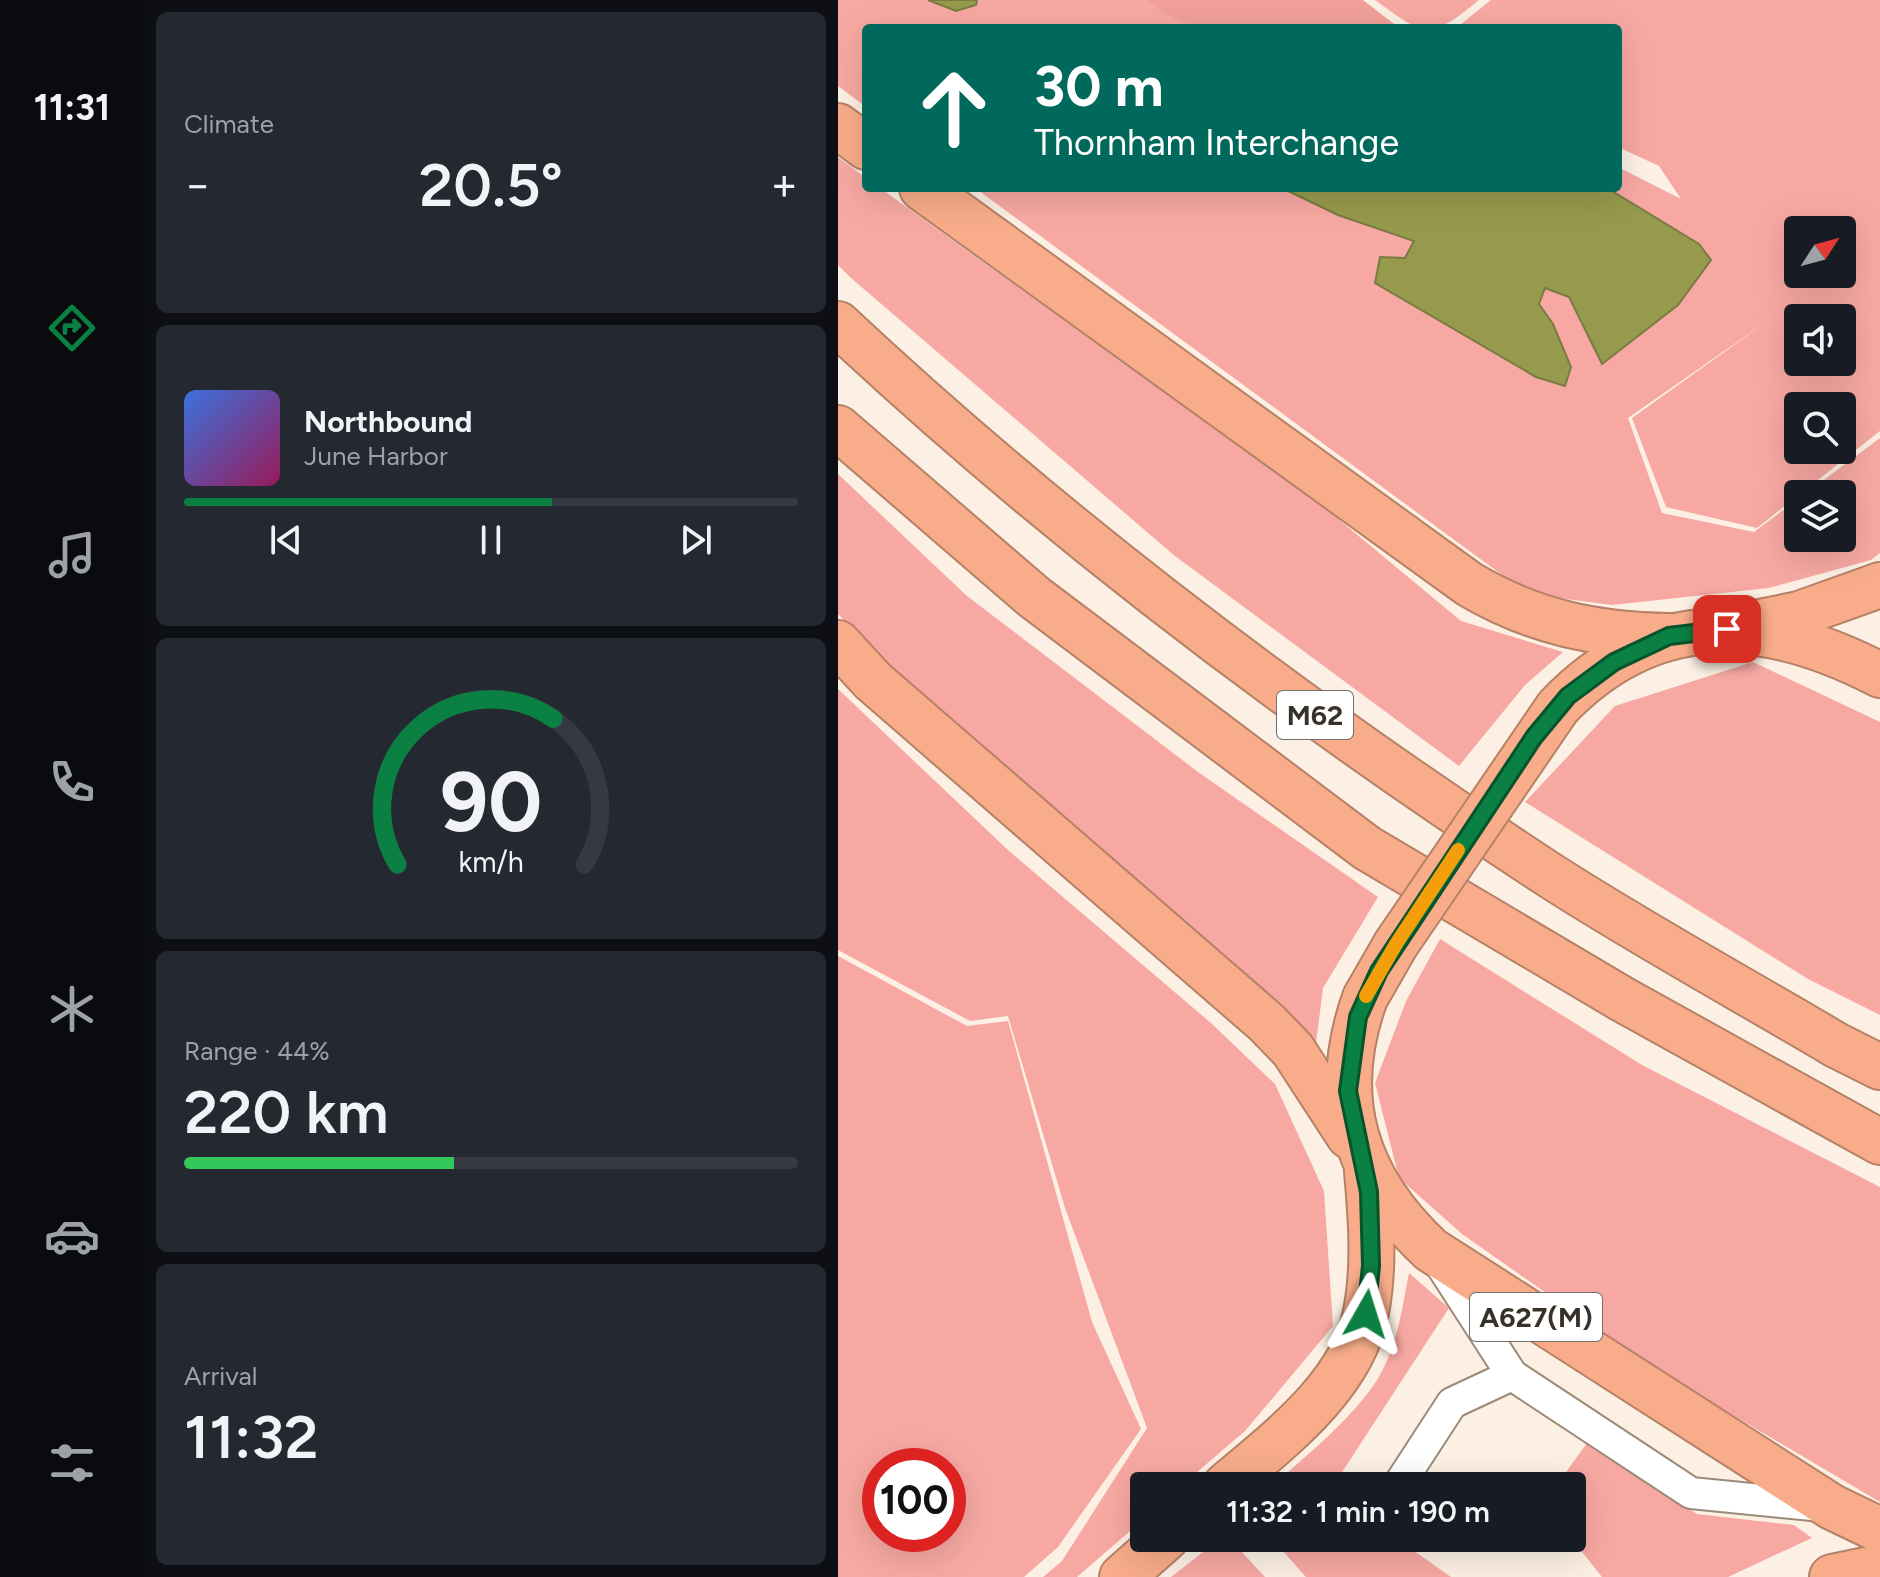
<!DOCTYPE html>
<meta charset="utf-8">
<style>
:root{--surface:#171b24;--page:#242831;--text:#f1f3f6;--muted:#9ea1a6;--line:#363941;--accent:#0b8043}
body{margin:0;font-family:Figtree,sans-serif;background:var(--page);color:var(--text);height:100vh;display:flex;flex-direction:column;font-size:30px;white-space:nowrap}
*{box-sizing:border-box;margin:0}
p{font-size:26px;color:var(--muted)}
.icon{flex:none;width:44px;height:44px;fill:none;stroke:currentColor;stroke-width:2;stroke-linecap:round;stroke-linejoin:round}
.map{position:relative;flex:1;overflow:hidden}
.side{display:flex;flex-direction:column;gap:12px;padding:12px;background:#0d0f14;width:694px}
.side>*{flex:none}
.hud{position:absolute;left:24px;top:24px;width:760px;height:168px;border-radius:8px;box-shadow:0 8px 32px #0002;background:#00695c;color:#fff;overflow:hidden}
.needle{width:52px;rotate:54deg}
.buttons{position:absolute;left:946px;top:216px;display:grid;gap:16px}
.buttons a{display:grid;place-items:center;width:72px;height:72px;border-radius:8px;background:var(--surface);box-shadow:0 8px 32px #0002;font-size:40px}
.speed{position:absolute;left:24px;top:1448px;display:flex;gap:16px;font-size:40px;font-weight:700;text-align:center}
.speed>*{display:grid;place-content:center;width:104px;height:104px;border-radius:50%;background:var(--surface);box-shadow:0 8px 32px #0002;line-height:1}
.speed .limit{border:12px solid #d22;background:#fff;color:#111}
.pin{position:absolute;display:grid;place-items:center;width:68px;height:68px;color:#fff;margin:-34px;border-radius:16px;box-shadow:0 4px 12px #0006}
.me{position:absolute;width:88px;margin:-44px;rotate:6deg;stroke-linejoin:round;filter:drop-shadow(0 0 6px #0008)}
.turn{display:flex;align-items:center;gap:28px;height:168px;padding:0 40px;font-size:36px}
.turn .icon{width:104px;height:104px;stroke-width:2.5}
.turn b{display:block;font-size:56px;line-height:68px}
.big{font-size:60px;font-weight:600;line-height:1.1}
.side .widget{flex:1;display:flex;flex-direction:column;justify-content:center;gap:12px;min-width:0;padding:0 28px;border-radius:12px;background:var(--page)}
.side .dial{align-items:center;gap:0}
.dial svg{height:208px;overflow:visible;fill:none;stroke:var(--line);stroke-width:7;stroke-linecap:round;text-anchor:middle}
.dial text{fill:var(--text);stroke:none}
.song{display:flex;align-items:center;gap:24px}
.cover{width:96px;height:96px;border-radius:12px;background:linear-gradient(135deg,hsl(220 70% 55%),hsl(330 70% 35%))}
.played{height:8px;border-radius:4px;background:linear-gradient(90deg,var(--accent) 60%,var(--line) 60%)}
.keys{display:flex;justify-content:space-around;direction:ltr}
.heat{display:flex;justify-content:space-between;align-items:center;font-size:44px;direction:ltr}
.charge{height:12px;border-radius:6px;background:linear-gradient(90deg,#34c759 44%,var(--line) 0)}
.trip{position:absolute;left:292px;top:1472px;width:456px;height:80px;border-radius:8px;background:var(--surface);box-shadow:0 8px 32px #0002;font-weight:600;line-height:80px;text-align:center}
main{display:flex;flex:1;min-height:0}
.tab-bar{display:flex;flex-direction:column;width:144px;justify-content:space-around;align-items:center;background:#090b0e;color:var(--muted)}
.tab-bar .icon{width:56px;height:56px}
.tab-bar .active{color:var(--accent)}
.tab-bar b{font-size:36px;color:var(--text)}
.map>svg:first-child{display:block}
.green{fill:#f7a8a2;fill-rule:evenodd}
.forest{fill:#f29f99}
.water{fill:#969a4d;stroke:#7a7a42;stroke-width:2}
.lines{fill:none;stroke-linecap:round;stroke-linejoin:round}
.minor-casing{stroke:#9c8a78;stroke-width:34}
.highway-casing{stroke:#b58167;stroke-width:48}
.minor{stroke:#fff;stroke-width:30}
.highway{stroke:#f8ac89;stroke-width:44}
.highway-bridge-casing{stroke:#b58167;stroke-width:48;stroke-linecap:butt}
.highway-bridge{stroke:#f8ac89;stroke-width:44}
.route-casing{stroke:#07532c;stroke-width:20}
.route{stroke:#0b8043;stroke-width:14}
.slow{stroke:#f59e0b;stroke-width:14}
.labels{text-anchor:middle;stroke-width:6;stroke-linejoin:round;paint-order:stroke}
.shield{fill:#fff;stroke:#746f69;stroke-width:2}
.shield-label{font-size:28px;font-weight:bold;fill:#383129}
</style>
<main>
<nav class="tab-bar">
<b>11:31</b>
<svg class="icon active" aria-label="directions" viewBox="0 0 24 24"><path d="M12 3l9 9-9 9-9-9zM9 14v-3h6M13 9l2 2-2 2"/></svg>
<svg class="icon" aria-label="music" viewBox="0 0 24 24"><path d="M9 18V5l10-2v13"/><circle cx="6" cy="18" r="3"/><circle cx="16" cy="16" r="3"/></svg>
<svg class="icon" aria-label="phone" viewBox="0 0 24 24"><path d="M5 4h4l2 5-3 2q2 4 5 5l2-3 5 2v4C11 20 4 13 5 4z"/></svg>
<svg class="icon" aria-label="climate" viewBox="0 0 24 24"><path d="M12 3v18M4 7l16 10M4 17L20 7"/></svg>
<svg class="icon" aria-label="car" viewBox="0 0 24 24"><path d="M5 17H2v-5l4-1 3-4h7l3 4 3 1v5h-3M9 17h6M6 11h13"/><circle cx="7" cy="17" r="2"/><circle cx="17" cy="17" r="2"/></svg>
<svg class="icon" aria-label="filters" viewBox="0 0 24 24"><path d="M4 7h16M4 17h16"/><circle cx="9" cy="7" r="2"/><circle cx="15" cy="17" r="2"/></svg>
</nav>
<section class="side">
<div class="widget"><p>Climate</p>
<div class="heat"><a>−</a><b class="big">20.5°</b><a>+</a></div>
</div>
<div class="widget">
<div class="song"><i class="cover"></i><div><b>Northbound</b><p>June Harbor</p></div></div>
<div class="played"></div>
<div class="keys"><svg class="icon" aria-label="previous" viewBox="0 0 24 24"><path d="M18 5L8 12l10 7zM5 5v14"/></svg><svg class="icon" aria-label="pause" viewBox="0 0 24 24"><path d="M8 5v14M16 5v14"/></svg><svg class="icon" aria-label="next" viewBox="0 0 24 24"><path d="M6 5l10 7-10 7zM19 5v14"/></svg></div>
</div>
<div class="widget dial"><svg viewBox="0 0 100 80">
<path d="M14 69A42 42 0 1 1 86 69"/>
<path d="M14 69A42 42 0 0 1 74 13" stroke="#0b8043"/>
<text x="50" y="56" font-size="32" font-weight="700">90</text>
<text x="50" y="72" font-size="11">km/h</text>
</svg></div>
<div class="widget"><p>Range · 44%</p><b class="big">220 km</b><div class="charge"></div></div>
<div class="widget"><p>Arrival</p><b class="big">11:32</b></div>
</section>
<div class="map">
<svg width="1042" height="1577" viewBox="0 0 1042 1577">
<rect width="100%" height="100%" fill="#fcf0e4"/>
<g class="green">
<path d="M0,0H523L562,28H28V107L0,86Z"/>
<path d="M537,0H641C591,41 588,37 537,0Z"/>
<path d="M653,0H1042V431L919,528L828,507L794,418L931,320L790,418L824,513L916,532L960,499V538H1004V494H967L1042,438V553L1033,560L931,588L774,605L690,594L137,188H780V167L843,199L821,166L780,147V28H618ZM960,230H1004V274H960ZM960,318H1004V362H960ZM960,406H1004V450H960Z"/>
<path d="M0,157L28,178V188H42L487,508L623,621L725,652L687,685L621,766L337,556L13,278L0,265Z"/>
<path d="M0,474L129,596L360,772L540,897L485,988L477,1051L74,696L0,614Z"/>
<path d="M915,662L1042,722V1015L970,979L687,802L777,706Z"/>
<path d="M0,689L171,851L373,1023L437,1084L486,1191L495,1326L407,1431L343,1486H306V1519L239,1577H205L224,1561L309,1428L227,1208L170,1016L132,1021L0,950Z"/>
<path d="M602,939L804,1065L1042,1187V1502L815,1368L624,1234L561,1178L537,1083L568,1001Z"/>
<path d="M0,956L129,1026L170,1021L254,1322L303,1429L220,1547L186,1577H0ZM42,1466H110V1534H42Z"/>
<path d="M571,1273L611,1308L495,1486H434C468,1456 514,1419 539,1380C559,1348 564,1309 571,1273Z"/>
<path d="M749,1443L859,1514L956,1525L974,1538L890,1577H764L733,1538L734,1486H718Z"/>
<path d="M383,1538H391L427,1577H333Z"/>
<path d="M433,1538H558L613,1577H468Z"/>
</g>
<path class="forest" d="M309,0H525L561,28H361L327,14Z"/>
<g class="water">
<path d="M90,0H139L138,5L118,11Z"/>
<path d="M444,188H769L861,244L873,260L840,305L764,364L731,297L707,288L701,304L715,324L733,367L727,386L698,377L537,283L542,257L567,258L576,241L500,215Z"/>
</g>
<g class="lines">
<defs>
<g id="minor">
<path d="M601,1262L674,1375L853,1493L984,1506"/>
<path d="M560,1486L614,1403L674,1375"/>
</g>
<g id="highway">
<path d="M0,126L28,147"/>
<path d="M84,188L631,584C695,622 757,635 831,636"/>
<path d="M0,324C219,529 459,710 710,874C803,934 902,988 998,1045L1042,1067"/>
<path d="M0,428L196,597L529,848L784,999L1042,1142"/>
<path d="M907,625L961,614L1042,585"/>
<path d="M0,643L35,681L429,1023L455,1050L511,1136"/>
<path d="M720,707C816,607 926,615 1042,675"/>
<path d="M527,998C491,1098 517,1179 593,1250L994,1507L1042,1530"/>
<path d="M387,1486C440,1441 515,1385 528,1312C537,1267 533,1217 529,1171"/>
<path d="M284,1577L328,1538"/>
<path d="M994,1577L1042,1567"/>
</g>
</defs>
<use href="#minor" class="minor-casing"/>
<use href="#highway" class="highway-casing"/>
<use href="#minor" class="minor"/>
<use href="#highway" class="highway"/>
<defs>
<path id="highway-bridge" d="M527,998L558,944L720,707"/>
</defs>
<use href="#highway-bridge" class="highway-bridge-casing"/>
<use href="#highway-bridge" class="highway-bridge"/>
</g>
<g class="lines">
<defs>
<path id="route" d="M528,1314L533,1266L531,1192L510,1091L520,1017L541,971L696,737L730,696L776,662L831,636L889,629"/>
</defs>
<use href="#route" class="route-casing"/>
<use href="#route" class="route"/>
<path class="slow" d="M528,996L558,944L620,850"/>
</g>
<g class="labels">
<g class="shield">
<rect x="439" y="691" width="76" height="48" rx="6"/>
<rect x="632" y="1293" width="132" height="48" rx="6"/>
</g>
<g class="shield-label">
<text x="477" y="725">M62</text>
<text x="698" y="1327">A627(M)</text>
</g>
</g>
</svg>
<div class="buttons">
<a><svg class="needle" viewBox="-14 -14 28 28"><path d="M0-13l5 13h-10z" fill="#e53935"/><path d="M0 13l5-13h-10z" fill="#9ea1a6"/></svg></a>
<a><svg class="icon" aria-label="sound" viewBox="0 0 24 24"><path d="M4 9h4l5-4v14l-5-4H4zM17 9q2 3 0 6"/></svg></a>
<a><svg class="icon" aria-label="search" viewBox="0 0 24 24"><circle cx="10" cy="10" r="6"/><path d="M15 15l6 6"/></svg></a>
<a><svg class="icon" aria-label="layers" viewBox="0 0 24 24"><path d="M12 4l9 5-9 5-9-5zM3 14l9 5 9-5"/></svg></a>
</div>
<div class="speed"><div class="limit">100</div></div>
<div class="pin" style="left:889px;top:629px;background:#d93025"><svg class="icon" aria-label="arrive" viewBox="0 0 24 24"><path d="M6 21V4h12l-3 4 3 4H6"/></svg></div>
<svg class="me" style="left:528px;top:1314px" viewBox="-20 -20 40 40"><path d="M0-17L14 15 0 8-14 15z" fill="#0b8043" stroke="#fff" stroke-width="4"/></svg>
<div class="trip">11:32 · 1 min · 190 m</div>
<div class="hud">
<div class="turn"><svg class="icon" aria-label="ahead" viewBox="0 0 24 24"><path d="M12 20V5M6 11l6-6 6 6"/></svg><div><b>30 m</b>Thornham Interchange</div></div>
</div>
</div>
</main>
